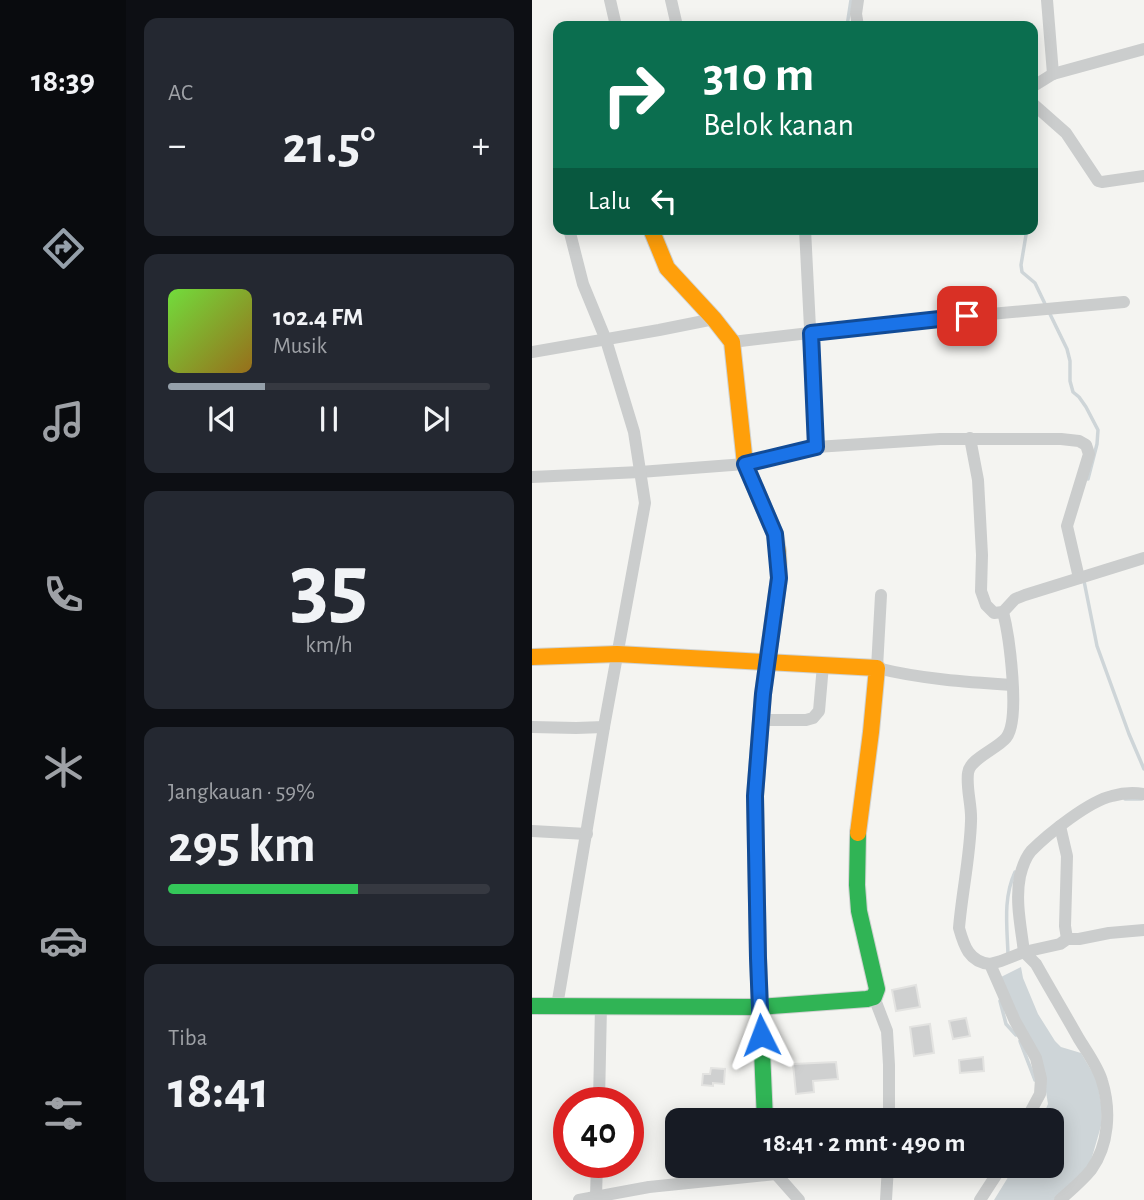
<!DOCTYPE html>
<html lang="id">
<meta charset="utf-8">
<style>
:root{--surface:#171b24;--page:#242831;--text:#f1f3f6;--muted:#9ea1a6;--line:#363941;--accent:#95a0aa}
body{margin:0;font-family:"Alegreya Sans",sans-serif;background:var(--page);color:var(--text);height:100vh;display:flex;flex-direction:column;font-size:26px;white-space:nowrap}
*{box-sizing:border-box;margin:0}
p{font-size:23px;color:var(--muted)}
.icon{flex:none;width:38px;height:38px;fill:none;stroke:currentColor;stroke-width:2;stroke-linecap:round;stroke-linejoin:round}
.map{position:relative;flex:1;overflow:hidden}
.drawer{display:flex;flex-direction:column;gap:18px;padding:18px;background:#0d0f14;width:406px}
.drawer>*{flex:none}
.banner{position:absolute;left:21px;top:21px;width:485px;height:214px;border-radius:14px;box-shadow:0 4px 18px #0003;background:#0b6e4f;color:#fff;overflow:hidden}
.speed{position:absolute;left:21px;top:1087px;display:flex;gap:14px;font-size:35px;font-weight:700;text-align:center}
.speed>*{display:grid;place-content:center;width:91px;height:91px;border-radius:50%;background:var(--surface);box-shadow:0 4px 18px #0003;line-height:1}
.speed .limit{border:10px solid #d22;background:#fff;color:#111}
.pin{position:absolute;display:grid;place-items:center;width:60px;height:60px;color:#fff;margin:-30px;border-radius:14px;box-shadow:0 4px 10px #0006}
.me{position:absolute;width:77px;margin:-38px;rotate:357deg;stroke-linejoin:round;filter:drop-shadow(0 0 5px #0008)}
.turn{display:flex;align-items:center;gap:24px;height:147px;padding:0 35px;font-size:32px}
.turn .icon{width:91px;height:91px;stroke-width:2.5}
.turn b{display:block;font-size:49px;line-height:60px}
.then{display:flex;align-items:center;height:66px;padding:0 35px;background:#0003;gap:14px;font-size:26px}
.big{font-size:52px;font-weight:700;line-height:1.1}
.drawer .widget{flex:1;display:flex;flex-direction:column;justify-content:center;gap:10px;min-width:0;padding:0 24px;border-radius:14px;background:var(--page)}
.drawer .dial{align-items:center;gap:0}
.dial b{font-size:91px;line-height:1}
.song{display:flex;align-items:center;gap:21px}
.cover{width:84px;height:84px;border-radius:10px;background:linear-gradient(135deg,hsl(100 70% 55%),hsl(40 70% 35%))}
.played{height:7px;border-radius:4px;background:linear-gradient(90deg,var(--accent) 30%,var(--line) 30%)}
.keys{display:flex;justify-content:space-around;direction:ltr}
.heat{display:flex;justify-content:space-between;align-items:center;font-size:38px;direction:ltr}
.charge{height:10px;border-radius:5px;background:linear-gradient(90deg,#34c759 59%,var(--line) 0)}
.trip{position:absolute;left:133px;top:1108px;width:399px;height:70px;border-radius:14px;background:var(--surface);box-shadow:0 4px 18px #0003;font-weight:700;line-height:70px;text-align:center}
main{display:flex;flex:1;min-height:0}
.menu{display:flex;flex-direction:column;width:126px;justify-content:space-around;align-items:center;background:#090b0e;color:var(--muted)}
.menu .icon{width:49px;height:49px}
.menu .on{color:var(--accent)}
.menu b{font-size:32px;color:var(--text)}
.map>svg:first-child{display:block}
.water{fill:#ced5d8}
.lines{fill:none;stroke-linecap:round;stroke-linejoin:round}
.stream{stroke:#ced5d8;stroke-width:3.5}
.building{fill:#cfd0d0;stroke:#e3e3e1;stroke-width:2}
.fast-casing{stroke:#d0d2d1;stroke-width:18}
.slow-casing{stroke:#d0d2d1;stroke-width:18}
.street{stroke:#cbcdcd;stroke-width:12}
.fast{stroke:#30b455;stroke-width:16}
.slow{stroke:#ff9f0a;stroke-width:16}
.route-casing{stroke:#114b97;stroke-width:18}
.route{stroke:#1a73e8;stroke-width:12}
</style>
<main>
<nav class="menu">
<b>18:39</b>
<svg class="icon on" aria-label="directions" viewBox="0 0 24 24"><path d="M12 3l9 9-9 9-9-9zM9 14v-3h6M13 9l2 2-2 2"/></svg>
<svg class="icon" aria-label="music" viewBox="0 0 24 24"><path d="M9 18V5l10-2v13"/><circle cx="6" cy="18" r="3"/><circle cx="16" cy="16" r="3"/></svg>
<svg class="icon" aria-label="phone" viewBox="0 0 24 24"><path d="M5 4h4l2 5-3 2q2 4 5 5l2-3 5 2v4C11 20 4 13 5 4z"/></svg>
<svg class="icon" aria-label="climate" viewBox="0 0 24 24"><path d="M12 3v18M4 7l16 10M4 17L20 7"/></svg>
<svg class="icon" aria-label="car" viewBox="0 0 24 24"><path d="M5 17H2v-5l4-1 3-4h7l3 4 3 1v5h-3M9 17h6M6 11h13"/><circle cx="7" cy="17" r="2"/><circle cx="17" cy="17" r="2"/></svg>
<svg class="icon" aria-label="filters" viewBox="0 0 24 24"><path d="M4 7h16M4 17h16"/><circle cx="9" cy="7" r="2"/><circle cx="15" cy="17" r="2"/></svg>
</nav>
<section class="drawer">
<div class="widget"><p>AC</p>
<div class="heat"><a>−</a><b class="big">21.5°</b><a>+</a></div>
</div>
<div class="widget">
<div class="song"><i class="cover"></i><div><b>102.4 FM</b><p>Musik</p></div></div>
<div class="played"></div>
<div class="keys"><svg class="icon" aria-label="previous" viewBox="0 0 24 24"><path d="M18 5L8 12l10 7zM5 5v14"/></svg><svg class="icon" aria-label="pause" viewBox="0 0 24 24"><path d="M8 5v14M16 5v14"/></svg><svg class="icon" aria-label="next" viewBox="0 0 24 24"><path d="M6 5l10 7-10 7zM19 5v14"/></svg></div>
</div>
<div class="widget dial"><b>35</b><p>km/h</p></div>
<div class="widget"><p>Jangkauan · 59%</p><b class="big">295 km</b><div class="charge"></div></div>
<div class="widget"><p>Tiba</p><b class="big">18:41</b></div>
</section>
<div class="map">
<svg width="612" height="1200" viewBox="0 0 612 1200">
<rect width="100%" height="100%" fill="#f4f4f1"/>
<path class="water" d="M489,967L491,978L506,1014L523,1041L529,1047L549,1053L565,1080L570,1108L569,1126L558,1164L524,1200H462L483,1166H520V1120H509L516,1104L513,1086L469,977Z"/>
<g class="lines">
<g class="stream">
<path d="M315,26L319,0"/>
<path d="M495,229L489,265L490,272L503,283L514,306"/>
<path d="M517,312L535,349L538,361V381L541,392L547,397L554,407L566,430L565,444L556,479"/>
<path d="M552,581L565,646L597,734L612,769"/>
<path d="M593,799H610"/>
<path d="M476,954C475,926 471,898 483,872"/>
<path d="M468,1001L474,1024L484,1035"/>
<path d="M488,1041L503,1080"/>
<path d="M501,1120L505,1111"/>
</g>
</g>
<g class="building">
<path d="M384,985L388,1007L364,1011L360,990Z"/>
<path d="M434,1018L438,1036L421,1039L417,1021Z"/>
<path d="M398,1024L402,1053L382,1056L378,1027Z"/>
<path d="M451,1057L452,1071L428,1073L427,1060Z"/>
<path d="M304,1062L306,1079L281,1081L282,1092L264,1094L261,1064Z"/>
<path d="M179,1068L193,1069L192,1084L181,1083V1086L170,1085L171,1074H178Z"/>
</g>
<g class="lines">
<defs>
<g id="fast">
<path d="M0,1006L227,1007L335,999L342,997L345,989L327,911L325,885L326,833"/>
<path d="M233,1120L226,958L223,796L231,694L240,628"/>
</g>
<g id="slow">
<path d="M119,229L135,268L182,319L200,342L213,464L243,534L246,552L247,578L240,628"/>
<path d="M0,657L85,654L345,668L339,732L326,833"/>
</g>
</defs>
<use href="#fast" class="fast-casing"/>
<use href="#slow" class="slow-casing"/>
<g class="street">
<path d="M78,0L84,26"/>
<path d="M139,0L145,26"/>
<path d="M515,0L521,74"/>
<path d="M326,26L324,14L326,0"/>
<path d="M500,87L521,74L612,49"/>
<path d="M500,103L534,133L566,181L570,182L612,176"/>
<path d="M273,229L284,447"/>
<path d="M200,342L381,321L592,302"/>
<path d="M0,352L127,330L182,319"/>
<path d="M438,438L446,480L450,555L449,591L454,605L462,613L471,612"/>
<path d="M0,477L108,472L213,464L284,447L408,439H529L547,441L554,445L557,454L535,526L547,578"/>
<path d="M349,595L345,668C389,679 434,682 480,685"/>
<path d="M229,720H274L281,718L287,711L291,665"/>
<path d="M0,727L44,728L72,727"/>
<path d="M0,831L55,834"/>
<path d="M535,939H547L577,933L612,930"/>
<path d="M458,964L469,961L492,952C489,927 483,901 488,876C490,868 494,857 499,851C516,834 557,801 580,796C590,793 601,792 612,794"/>
<path d="M342,997L355,1031L357,1065V1120"/>
<path d="M25,1006L72,727L113,503L102,432L74,340L51,284L37,229"/>
<path d="M67,1102L69,1006"/>
<path d="M494,1120L508,1094L509,1079L504,1058L483,1021L458,964C437,962 432,946 427,928C430,892 438,857 439,821C440,806 434,789 436,773C437,759 465,749 474,738C489,720 477,635 471,612L483,599L493,595L612,558"/>
<path d="M241,1166L244,1174L267,1200"/>
<path d="M64,1197L65,1162"/>
<path d="M47,1200L117,1187L244,1174"/>
<path d="M354,1200L356,1166"/>
<path d="M448,1200L470,1166"/>
<path d="M528,1200C539,1190 550,1181 559,1170C577,1145 579,1110 570,1081C566,1067 555,1052 547,1039C533,1014 518,989 504,964L492,952L528,944L535,939L533,926L535,856L528,826"/>
</g>
<use href="#fast" class="fast"/>
<use href="#slow" class="slow"/>
</g>
<g class="lines">
<defs>
<path id="route" d="M229,1035L226,958L223,796L231,694L247,578L243,534L213,464L284,447L279,333L435,316"/>
</defs>
<use href="#route" class="route-casing"/>
<use href="#route" class="route"/>
</g>
</svg>
<div class="speed"><div class="limit">40</div></div>
<div class="pin" style="left:435px;top:316px;background:#d93025"><svg class="icon" aria-label="arrive" viewBox="0 0 24 24"><path d="M6 21V4h12l-3 4 3 4H6"/></svg></div>
<svg class="me" style="left:229px;top:1035px" viewBox="-20 -20 40 40"><path d="M0-17L14 15 0 8-14 15z" fill="#1a73e8" stroke="#fff" stroke-width="4"/></svg>
<div class="trip">18:41 · 2 mnt · 490 m</div>
<div class="banner">
<div class="turn"><svg class="icon" aria-label="right" viewBox="0 0 24 24"><path d="M7 20v-9h11M14 6l5 5-5 5"/></svg><div><b>310 m</b>Belok kanan</div></div>
<div class="then">Lalu<svg class="icon" aria-label="left" viewBox="0 0 24 24"><path d="M17 20v-9H6M10 6l-5 5 5 5"/></svg></div>
</div>
</div>
</main>
